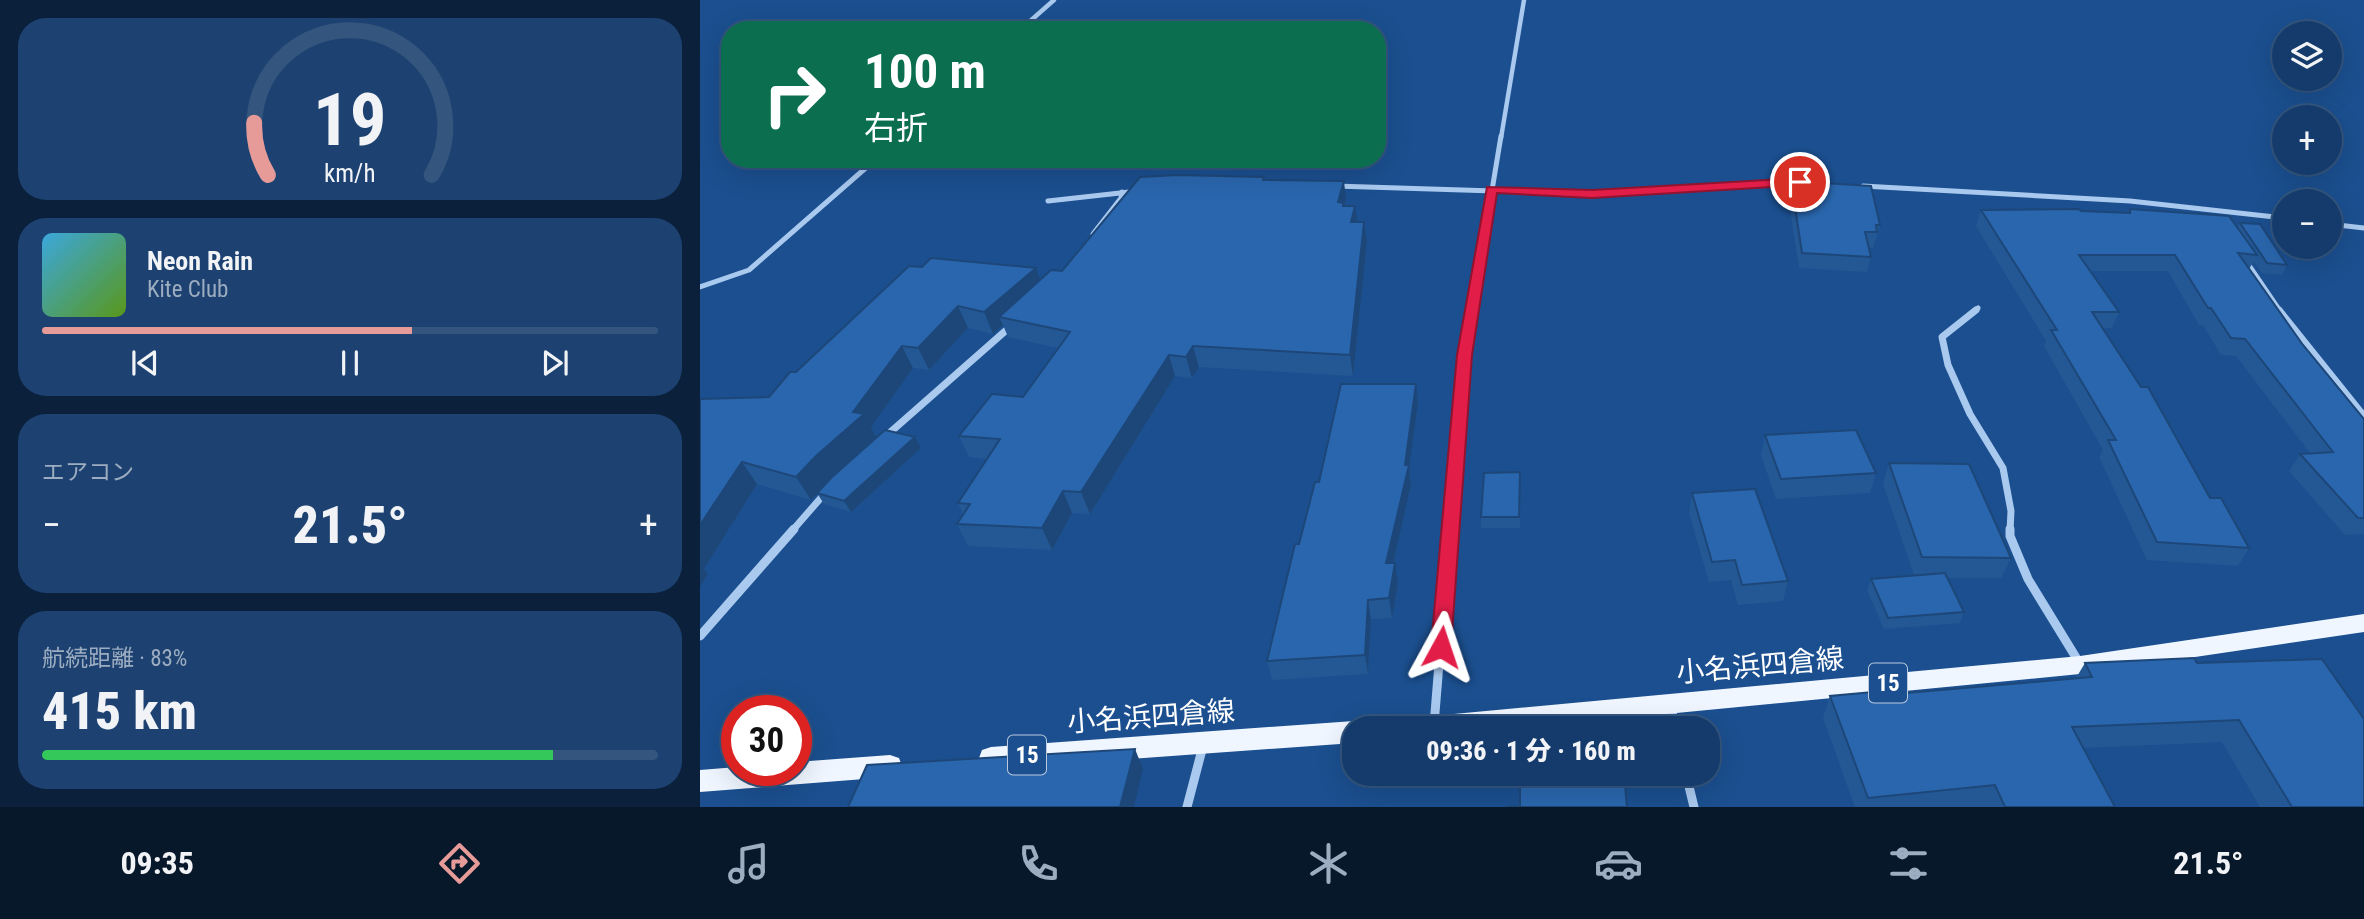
<!DOCTYPE html>
<html lang="ja">
<meta charset="utf-8">
<style>
:root{--surface:#143b6b;--page:#1d4271;--text:#f1f3f6;--muted:#9dadc1;--line:#33557e;--accent:#e69b98}
body{margin:0;font-family:"Roboto Condensed","Noto Sans JP",sans-serif;background:var(--page);color:var(--text);height:100vh;display:flex;flex-direction:column;font-size:26px;white-space:nowrap}
*{box-sizing:border-box;margin:0}
p{font-size:23px;color:var(--muted)}
.icon{flex:none;width:38px;height:38px;fill:none;stroke:currentColor;stroke-width:2;stroke-linecap:round;stroke-linejoin:round}
.map{position:relative;flex:1;overflow:hidden}
.side{display:flex;flex-direction:column;gap:18px;padding:18px;background:#0b203b;width:700px}
.side>*{flex:none}
.top-card{position:absolute;left:21px;top:21px;width:665px;height:147px;border-radius:28px;box-shadow:0 7px 28px #0002,0 0 0 2px var(--line);background:#0b6e4f;color:#fff;overflow:hidden}
.tools{position:absolute;left:1572px;top:21px;display:grid;gap:14px}
.tools a{display:grid;place-items:center;width:70px;height:70px;border-radius:50%;background:var(--surface);box-shadow:0 7px 28px #0002,0 0 0 2px var(--line);font-size:35px}
.speed{position:absolute;left:21px;top:695px;display:flex;gap:14px;font-size:35px;font-weight:700;text-align:center}
.speed>*{display:grid;place-content:center;width:91px;height:91px;border-radius:50%;background:var(--surface);box-shadow:0 7px 28px #0002,0 0 0 2px var(--line);line-height:1}
.speed .limit{border:10px solid #d22;background:#fff;color:#111}
.pin{position:absolute;display:grid;place-items:center;width:60px;height:60px;color:#fff;margin:-30px;border:4px solid #fff;border-radius:50%;box-shadow:0 2px 7px #0007}
.me{position:absolute;width:77px;margin:-38px;rotate:5deg;stroke-linejoin:round;filter:drop-shadow(0 0 5px #0008)}
.turn{display:flex;align-items:center;gap:24px;height:147px;padding:0 28px;font-size:32px}
.turn .icon{width:91px;height:91px;stroke-width:2.5}
.turn b{display:block;font-size:49px;line-height:60px}
.big{font-size:52px;font-weight:800;line-height:1.1}
.side .widget{flex:1;display:flex;flex-direction:column;justify-content:center;gap:10px;min-width:0;padding:0 24px;border-radius:28px;background:var(--page)}
.side .dial{align-items:center;gap:0}
.dial svg{height:182px;overflow:visible;fill:none;stroke:var(--line);stroke-width:7;stroke-linecap:round;text-anchor:middle}
.dial text{fill:var(--text);stroke:none}
.song{display:flex;align-items:center;gap:21px}
.cover{width:84px;height:84px;border-radius:10px;background:linear-gradient(135deg,hsl(200 70% 55%),hsl(90 70% 35%))}
.played{height:7px;border-radius:4px;background:linear-gradient(90deg,var(--accent) 60%,var(--line) 60%)}
.keys{display:flex;justify-content:space-around;direction:ltr}
.heat{display:flex;justify-content:space-between;align-items:center;font-size:38px;direction:ltr}
.charge{height:10px;border-radius:5px;background:linear-gradient(90deg,#34c759 83%,var(--line) 0)}
.trip{position:absolute;left:642px;top:716px;width:378px;height:70px;border-radius:28px;background:var(--surface);box-shadow:0 7px 28px #0002,0 0 0 2px var(--line);font-weight:800;line-height:70px;text-align:center}
.tabs{display:flex;height:112px;justify-content:space-around;align-items:center;background:#08182b;color:var(--muted)}
.tabs .icon{width:49px;height:49px}
.tabs .selected{color:var(--accent)}
.tabs b{font-size:32px;color:var(--text)}
main{display:flex;flex:1;min-height:0}
.map>svg:first-child{display:block}
.lines{fill:none;stroke-linecap:round;stroke-linejoin:round}
.street-far3{stroke:#a9c9ee;stroke-width:4.5}
.street-far2{stroke:#a9c9ee;stroke-width:5}
.street-far1{stroke:#a9c9ee;stroke-width:7}
.street{stroke:#a9c9ee;stroke-width:9}
.primary{fill:#f0f6ff;fill-rule:evenodd}
.wall{fill:#245895}
.shaded-wall{fill:#1d4779}
.building{fill:#2a66ad;stroke:#1d4779;stroke-width:2}
.route{fill:#e11d48;stroke:#92132f;stroke-width:2}
.labels{text-anchor:middle;stroke-width:7;stroke-linejoin:round;paint-order:stroke}
.shield{fill:#1b4f8f;stroke:#bbcadd;stroke-width:2}
.shield-label{font-size:23px;font-weight:bold;fill:#fff}
.near-street-label{font-size:28px;fill:#fff;stroke:#1b4f8f}
</style>
<main>
<section class="side">
<div class="widget dial"><svg viewBox="0 0 100 80">
<path d="M14 69A42 42 0 1 1 86 69"/>
<path d="M14 69A42 42 0 0 1 8 46" stroke="#e69b98"/>
<text x="50" y="56" font-size="32" font-weight="700">19</text>
<text x="50" y="72" font-size="11">km/h</text>
</svg></div>
<div class="widget">
<div class="song"><i class="cover"></i><div><b>Neon Rain</b><p>Kite Club</p></div></div>
<div class="played"></div>
<div class="keys"><svg class="icon" aria-label="previous" viewBox="0 0 24 24"><path d="M18 5L8 12l10 7zM5 5v14"/></svg><svg class="icon" aria-label="pause" viewBox="0 0 24 24"><path d="M8 5v14M16 5v14"/></svg><svg class="icon" aria-label="next" viewBox="0 0 24 24"><path d="M6 5l10 7-10 7zM19 5v14"/></svg></div>
</div>
<div class="widget"><p>エアコン</p>
<div class="heat"><a>−</a><b class="big">21.5°</b><a>+</a></div>
</div>
<div class="widget"><p>航続距離 · 83%</p><b class="big">415 km</b><div class="charge"></div></div>
</section>
<div class="map">
<svg width="1664" height="807" viewBox="0 0 1664 807">
<rect width="100%" height="100%" fill="#1b4f8f"/>
<g class="lines">
<g class="street-far3">
<path d="M320,30L354,0"/>
<path d="M801,138L824,0"/>
</g>
<g class="street-far2">
<path d="M635,186L892,194L1099,182"/>
<path d="M1163,186L1430,201L1584,218"/>
<path d="M348,201L438,191"/>
<path d="M1629,224L1664,228"/>
<path d="M393,234L421,198L422,192"/>
<path d="M1546,261L1580,311"/>
<path d="M0,287L49,270L176,159"/>
<path d="M772,311L801,136"/>
<path d="M1274,311L1278,308"/>
</g>
<g class="street-far1">
<path d="M1276,310L1242,337L1248,365L1270,414L1303,468L1311,511L1310,531"/>
<path d="M1579,310L1664,416"/>
<path d="M186,436L311,326"/>
<path d="M92,531L126,492"/>
<path d="M750,531L765,355L773,310"/>
</g>
<g class="street">
<path d="M1310,529V536L1328,579L1380,664"/>
<path d="M0,636L94,529"/>
<path d="M970,704L976,728"/>
<path d="M734,725L750,529"/>
<path d="M986,774L994,807"/>
<path d="M487,807L503,746"/>
</g>
<g class="primary">
<path d="M1664,614V632L1380,674L821,728H699L703,721L711,718L1380,656Z"/>
<path d="M654,721L664,728H654V743L291,769L282,766L279,758L282,750L291,747Z"/>
<path d="M190,755L199,758L202,766L199,774L190,777L0,792V770L37,767V770H96V762Z"/>
</g>
</g>
<g class="wall">
<path d="M564,177L565,180L646,200L645,206L657,222L667,242L653,376L499,367L492,378L475,376L390,514L372,513L352,550L268,546L257,524L263,514L258,503L287,459L269,457L259,436L323,397L358,348L308,337L303,325L293,334L268,328L229,370L213,368L171,427L176,437H215L221,448L151,512L124,504L117,493L111,500L57,484L4,569L8,574L0,587V399L69,397L96,372L222,267L336,268L340,280L362,271Z"/>
<path d="M1091,181L1180,225L1173,248L1169,247L1171,257L1167,272L1099,268L1088,196Z"/>
<path d="M1430,209L1537,228L1540,223L1587,265L1582,275L1562,273L1554,261L1549,269L1603,345L1664,419V534L1645,535L1589,471L1600,454L1610,453L1536,356L1521,355L1503,325H1499L1468,271H1391L1419,312L1412,328H1403L1510,498L1549,548L1538,566L1447,560L1399,457L1403,450L1344,346L1346,341L1276,226L1281,210L1429,212Z"/>
<path d="M716,384L718,403L709,468L711,484L693,563L698,583L692,618L671,619L668,674L572,680L567,661L599,544Z"/>
<path d="M1065,435L1176,473L1170,493L1076,499L1061,455Z"/>
<path d="M1189,463L1311,558L1301,578H1247L1264,612L1260,623L1184,629L1167,590L1171,579L1214,575L1183,484Z"/>
<path d="M820,472V528H781V517Z"/>
<path d="M992,493L1088,581L1083,601L1038,605L1031,580L1009,582L989,513Z"/>
<path d="M1385,663H1497L1664,807H1560L1522,742L1383,748L1415,807H1155L1123,718L1130,696L1207,693L1376,678Z"/>
</g>
<g class="shaded-wall">
<path d="M644,181L646,200L644,208L638,202Z"/>
<path d="M655,206L658,226L651,222Z"/>
<path d="M664,222L667,242L653,376L650,355Z"/>
<path d="M336,268L344,289L299,317L303,325L293,334L284,312Z"/>
<path d="M258,306L268,328L229,370L218,348Z"/>
<path d="M202,346L213,368L171,427L176,437L130,478L111,500L96,477Z"/>
<path d="M493,346L499,367L492,378L486,357Z"/>
<path d="M469,355L475,376L390,514L381,492Z"/>
<path d="M716,384L718,403L709,468L711,484L689,582L686,563L705,465Z"/>
<path d="M215,437L221,448L151,512L144,501Z"/>
<path d="M42,462L57,484L4,569L8,574L0,587V525Z"/>
<path d="M363,491L372,513L352,550L342,528Z"/>
<path d="M695,563L698,583L692,618L689,598Z"/>
<path d="M668,600L671,619L668,674L665,655Z"/>
<path d="M435,749L443,769L434,807H420Z"/>
</g>
<g class="building">
<path d="M477,175L564,177L563,180L644,181L638,202L643,203V206H655L651,222H664L650,355L493,346L486,357L469,355L381,492L363,491L342,528L257,524L270,504L258,503L300,439L259,436L292,394L323,397L370,332L299,317L351,270L362,271L440,177Z"/>
<path d="M1091,181L1171,186L1180,225H1176L1177,232H1165L1171,257L1102,253Z"/>
<path d="M1379,209L1381,211L1430,213V209L1529,216L1557,255L1538,253L1603,345L1664,419V518H1658L1600,454L1633,452L1545,339L1531,338L1511,308H1508L1475,255H1379L1419,312H1392L1441,387H1448L1510,498H1521L1549,548L1457,542L1408,440H1416L1351,330H1357L1281,210Z"/>
<path d="M1540,223L1560,224L1587,265L1567,263Z"/>
<path d="M231,258L336,268L284,312L258,306L218,348L202,346L153,412L164,414L116,456L96,477L42,462L0,525V399L69,397L90,372H96L209,266L222,267Z"/>
<path d="M641,384H716L705,465H709L686,563H695L689,598L668,600L665,655L567,661L595,544H599L615,482H619Z"/>
<path d="M185,430L215,437L144,501L117,493L132,477Z"/>
<path d="M1156,430L1176,473L1081,479L1065,435Z"/>
<path d="M1189,463L1269,464L1311,558L1222,557Z"/>
<path d="M820,472L819,517H781L784,473Z"/>
<path d="M1055,489L1088,581L1042,585L1035,560L1012,562L992,493Z"/>
<path d="M1245,573L1264,612L1188,618L1171,579Z"/>
<path d="M1494,658L1497,663L1622,659L1664,719V807H1592L1539,720L1372,727L1415,807H1305L1295,785L1168,798L1130,696L1206,689L1207,693L1392,677L1385,663Z"/>
<path d="M848,716H919L920,728H820L848,727Z"/>
<path d="M435,749L420,807H148L167,765Z"/>
<path d="M820,774H924L927,807H806L820,806Z"/>
</g>
<path class="route" d="M1100,178L1105,179V185L892,198L797,193L772,355L751,647L748,653L741,655L734,653L731,647L757,355L787,187L892,190Z"/>
<g class="labels">
<g class="shield">
<rect x="1169" y="663.5" width="38" height="39" rx="5"/>
<rect x="308" y="735.5" width="38" height="39" rx="5"/>
</g>
<g class="shield-label">
<text x="1188" y="691">15</text>
<text x="327" y="763">15</text>
</g>
<g class="near-street-label">
<text transform="translate(1060 665) rotate(-5)" y="10">小名浜四倉線</text>
<text transform="translate(451 716) rotate(-4)" y="10">小名浜四倉線</text>
</g>
</g>
</svg>
<div class="tools">
<a><svg class="icon" aria-label="layers" viewBox="0 0 24 24"><path d="M12 4l9 5-9 5-9-5zM3 14l9 5 9-5"/></svg></a>
<a>+</a>
<a>−</a>
</div>
<div class="speed"><div class="limit">30</div></div>
<div class="pin" style="left:1100px;top:182px;background:#d93025"><svg class="icon" aria-label="arrive" viewBox="0 0 24 24"><path d="M6 21V4h12l-3 4 3 4H6"/></svg></div>
<svg class="me" style="left:741px;top:647px" viewBox="-20 -20 40 40"><path d="M0-17L14 15 0 8-14 15z" fill="#e11d48" stroke="#fff" stroke-width="4"/></svg>
<div class="trip">09:36 · 1 分 · 160 m</div>
<div class="top-card">
<div class="turn"><svg class="icon" aria-label="right" viewBox="0 0 24 24"><path d="M7 20v-9h11M14 6l5 5-5 5"/></svg><div><b>100 m</b>右折</div></div>
</div>
</div>
</main>
<nav class="tabs">
<b>09:35</b>
<svg class="icon selected" aria-label="directions" viewBox="0 0 24 24"><path d="M12 3l9 9-9 9-9-9zM9 14v-3h6M13 9l2 2-2 2"/></svg>
<svg class="icon" aria-label="music" viewBox="0 0 24 24"><path d="M9 18V5l10-2v13"/><circle cx="6" cy="18" r="3"/><circle cx="16" cy="16" r="3"/></svg>
<svg class="icon" aria-label="phone" viewBox="0 0 24 24"><path d="M5 4h4l2 5-3 2q2 4 5 5l2-3 5 2v4C11 20 4 13 5 4z"/></svg>
<svg class="icon" aria-label="climate" viewBox="0 0 24 24"><path d="M12 3v18M4 7l16 10M4 17L20 7"/></svg>
<svg class="icon" aria-label="car" viewBox="0 0 24 24"><path d="M5 17H2v-5l4-1 3-4h7l3 4 3 1v5h-3M9 17h6M6 11h13"/><circle cx="7" cy="17" r="2"/><circle cx="17" cy="17" r="2"/></svg>
<svg class="icon" aria-label="filters" viewBox="0 0 24 24"><path d="M4 7h16M4 17h16"/><circle cx="9" cy="7" r="2"/><circle cx="15" cy="17" r="2"/></svg>
<b>21.5°</b>
</nav>
